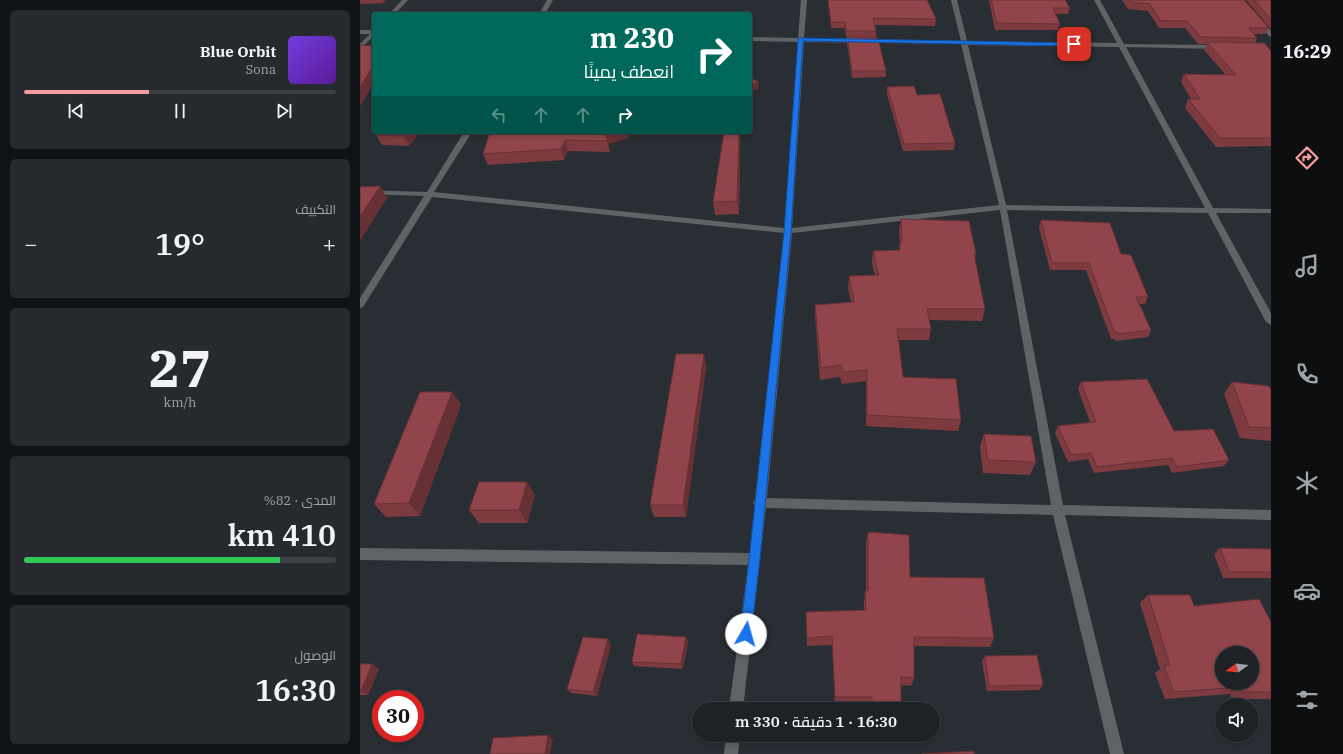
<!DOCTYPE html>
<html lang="ar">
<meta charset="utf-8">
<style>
:root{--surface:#1e2226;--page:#262a2e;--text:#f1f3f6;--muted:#a1a4a7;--line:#3c3f43;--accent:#f59b9d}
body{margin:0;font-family:"IBM Plex Serif",Cairo,serif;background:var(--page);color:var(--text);direction:rtl;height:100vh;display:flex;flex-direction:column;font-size:15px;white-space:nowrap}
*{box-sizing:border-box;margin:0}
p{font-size:13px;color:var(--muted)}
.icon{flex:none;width:22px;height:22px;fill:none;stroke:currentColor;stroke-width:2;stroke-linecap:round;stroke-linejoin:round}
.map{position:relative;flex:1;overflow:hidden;direction:ltr}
.drawer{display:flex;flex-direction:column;gap:10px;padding:10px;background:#101315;width:360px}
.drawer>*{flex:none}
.banner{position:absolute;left:12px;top:12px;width:380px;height:122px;border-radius:4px;box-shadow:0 2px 6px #0003,0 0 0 1px var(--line);direction:rtl;background:#00695c;color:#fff;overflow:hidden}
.needle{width:26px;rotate:256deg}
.tools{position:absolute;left:855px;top:646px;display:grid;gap:8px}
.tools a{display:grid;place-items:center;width:44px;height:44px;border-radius:50%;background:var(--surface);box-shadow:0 2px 6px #0003,0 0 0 1px var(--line);font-size:20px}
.speed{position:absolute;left:12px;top:690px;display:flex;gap:8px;font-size:20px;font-weight:700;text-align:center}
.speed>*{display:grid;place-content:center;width:52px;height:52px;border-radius:50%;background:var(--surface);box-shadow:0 2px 6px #0003,0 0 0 1px var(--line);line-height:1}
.speed .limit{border:6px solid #d22;background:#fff;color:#111}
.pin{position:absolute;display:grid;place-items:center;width:34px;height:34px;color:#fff;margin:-17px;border-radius:8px;box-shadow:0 2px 6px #0006}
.me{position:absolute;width:44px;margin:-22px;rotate:7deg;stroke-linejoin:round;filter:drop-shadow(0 0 3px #0008)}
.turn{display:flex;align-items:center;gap:14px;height:84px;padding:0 12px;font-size:18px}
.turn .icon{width:52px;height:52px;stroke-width:2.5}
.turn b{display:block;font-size:28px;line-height:34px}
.lanes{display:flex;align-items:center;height:38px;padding:0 12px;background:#0003;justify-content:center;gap:20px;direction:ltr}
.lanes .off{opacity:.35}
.big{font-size:30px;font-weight:600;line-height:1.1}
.drawer .tile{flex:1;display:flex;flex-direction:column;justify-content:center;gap:6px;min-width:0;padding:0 14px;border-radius:6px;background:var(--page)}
.drawer .dial{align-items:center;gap:0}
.dial b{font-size:52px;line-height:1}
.song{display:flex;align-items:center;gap:12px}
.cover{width:48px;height:48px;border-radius:6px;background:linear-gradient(135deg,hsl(260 70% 55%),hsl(270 70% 35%))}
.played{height:4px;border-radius:2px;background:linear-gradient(90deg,var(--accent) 40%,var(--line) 40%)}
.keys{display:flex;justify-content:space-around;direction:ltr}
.heat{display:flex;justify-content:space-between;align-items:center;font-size:22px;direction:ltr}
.charge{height:6px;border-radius:3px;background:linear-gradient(90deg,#34c759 82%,var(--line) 0)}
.trip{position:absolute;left:332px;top:702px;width:248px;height:40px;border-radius:20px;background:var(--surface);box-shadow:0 2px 6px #0003,0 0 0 1px var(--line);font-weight:600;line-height:40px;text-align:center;direction:rtl}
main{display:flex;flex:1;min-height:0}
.tab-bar{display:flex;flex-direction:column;width:72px;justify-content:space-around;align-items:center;background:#0c0e0f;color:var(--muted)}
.tab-bar .icon{width:28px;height:28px}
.tab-bar .on{color:var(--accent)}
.tab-bar b{font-size:18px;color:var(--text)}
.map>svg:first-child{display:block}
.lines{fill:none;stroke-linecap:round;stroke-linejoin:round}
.minor{fill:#606366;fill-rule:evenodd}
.wall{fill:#7d3b40}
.shaded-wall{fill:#663034}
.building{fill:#91454a;stroke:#663034;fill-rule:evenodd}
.route{fill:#1a73e8;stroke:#114b97}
</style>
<main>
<nav class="tab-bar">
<b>16:29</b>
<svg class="icon on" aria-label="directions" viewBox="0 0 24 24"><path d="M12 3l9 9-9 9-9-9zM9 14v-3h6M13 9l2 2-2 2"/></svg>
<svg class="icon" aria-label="music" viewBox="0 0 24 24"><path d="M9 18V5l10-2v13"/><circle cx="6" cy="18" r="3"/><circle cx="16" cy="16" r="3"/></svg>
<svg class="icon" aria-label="phone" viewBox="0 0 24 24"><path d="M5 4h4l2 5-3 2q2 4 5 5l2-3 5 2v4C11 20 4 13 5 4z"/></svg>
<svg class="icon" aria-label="climate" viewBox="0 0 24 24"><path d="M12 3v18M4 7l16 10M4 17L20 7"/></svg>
<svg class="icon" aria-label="car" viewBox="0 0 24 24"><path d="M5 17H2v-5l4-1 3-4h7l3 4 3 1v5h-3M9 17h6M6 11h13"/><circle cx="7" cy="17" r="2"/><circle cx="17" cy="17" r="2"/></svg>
<svg class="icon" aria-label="filters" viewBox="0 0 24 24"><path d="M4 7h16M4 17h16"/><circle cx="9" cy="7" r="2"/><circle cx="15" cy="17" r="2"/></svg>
</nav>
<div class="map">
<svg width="911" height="754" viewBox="0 0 911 754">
<rect width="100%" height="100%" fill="#282e33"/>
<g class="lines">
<g class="minor">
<path d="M42,0H48L35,14H29Z"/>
<path d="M187,0H193L185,14H179Z"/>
<path d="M441,0H447L444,38L601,41L591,0H597L607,41L757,43L734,0H740L764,44L858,45L861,47L858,49L766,47L853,208L911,209V213H856L911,313V325L906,322L848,213L647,210L703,505L911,510V520L705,515L764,754H750L693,515L406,508L383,709H369L388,565L0,560V548L390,553L395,506L393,503L395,499L424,233L72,197L3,307L0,308V298L64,196L0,194V190L67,192L104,132H112L74,192L424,228L438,42L390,41V37L438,38ZM444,42L601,44L639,205L432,228ZM608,45L759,47L845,208L646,205ZM640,210L691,505L407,498L432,233Z"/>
<path d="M878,0H884L911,31V37L909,36Z"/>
<path d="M0,30H14V36L0,49V44L10,34H0Z"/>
<path d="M366,735H380L378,754H364Z"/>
</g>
</g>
<g class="wall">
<path d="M0,0H26L24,3L0,4Z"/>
<path d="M468,0H567L576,19L575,26L515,25L516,31V38L526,71V77L492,78L487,44V37L504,38L486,37L485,28H471Z"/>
<path d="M629,0H705L710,8L708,14H696L700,24L698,30H635Z"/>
<path d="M762,0H884L909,28L905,34H894L897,38L895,43L911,51V146L856,147L825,108L828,99H831L821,82L824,74H865L844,50L847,44H838L825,28H799L788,11L768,9Z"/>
<path d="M886,0H911V29Z"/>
<path d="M527,87L557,95L595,143L594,150L543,151L527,94Z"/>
<path d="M60,132L49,146L22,145L16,135Z"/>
<path d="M130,132H270L268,138L248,144L250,152L208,151L204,160L128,165L123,154Z"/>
<path d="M379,134L380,146L379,214L355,215L353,202Z"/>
<path d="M541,219L616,254L615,260L625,309L622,321L569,320L571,329L569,340H539L543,377L601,420L598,431L506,426V381L482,384L480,377L460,380L455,316V305L491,302L488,288L489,276L515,275L512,263L513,251L539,250L540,242L539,231Z"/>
<path d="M681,220L761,254L788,297L785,304H780L791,330L788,337L756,341L755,339H751L726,270H690L679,227Z"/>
<path d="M344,354L346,368L326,517H294L290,505Z"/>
<path d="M721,382L814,431L869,460L864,466L812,473L808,465L734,473L728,459L708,462L695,433L698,426L730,422L718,389Z"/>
<path d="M872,382L911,390V441L880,438L864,394Z"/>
<path d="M92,392L101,405L60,516L26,517L14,504Z"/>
<path d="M624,434L676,462L670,475L623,473L620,447Z"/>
<path d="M175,495L167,523H119L109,510Z"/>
<path d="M508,532L550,577L634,638L630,647L554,646V678L551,686L541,685L540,709H510L511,704L475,705L472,645L447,646L446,612L504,610V601L505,591H506V542Z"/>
<path d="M860,548L911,549V578H863L854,554Z"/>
<path d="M788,595L834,606L911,622V699H872L870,694L805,699L795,673L800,669L780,603Z"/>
<path d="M326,637L328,642L323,669L274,666L272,662Z"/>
<path d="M251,645L237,696L211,693L207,689Z"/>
<path d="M625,656L683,685L679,690L627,691L622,661Z"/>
<path d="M0,664L19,669L8,695H0Z"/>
</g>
<g class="shaded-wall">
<path d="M22,0H26L24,3Z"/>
<path d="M14,65V83L0,106V87Z"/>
<path d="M398,82V89L390,92V85Z"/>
<path d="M47,132H60L49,146L44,136Z"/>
<path d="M250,132H270L268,138L248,144L250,152L246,133Z"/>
<path d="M379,134L380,146L379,214L377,201Z"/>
<path d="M205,140L208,151L204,160L201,149Z"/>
<path d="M20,186L27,198L0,241V217Z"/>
<path d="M344,354L346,368L326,517L323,505Z"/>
<path d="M92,392L101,405L60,516L49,503Z"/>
<path d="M167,482L175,495L167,523L159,510Z"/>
<path d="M326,637L328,642L323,669L321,664Z"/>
<path d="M248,639L251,645L237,696L233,692Z"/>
<path d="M12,664L19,669L8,695L1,691Z"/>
<path d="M188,735L193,739L190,754H185Z"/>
</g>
<g class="building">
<path d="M468,0H567L576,19L513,18L516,31H486L485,22H471Z"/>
<path d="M631,0H705L710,8H693L700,24L637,23Z"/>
<path d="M768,0H884L909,28H889L897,38L841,37L827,21H801L790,4L770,2Z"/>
<path d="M894,0H911V19Z"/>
<path d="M487,37L518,38L526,71H492Z"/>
<path d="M847,42L904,43L911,51V138H860L828,99H840L824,74L876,75Z"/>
<path d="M0,45L14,46V65L0,87Z"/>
<path d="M390,77L398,82L390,85Z"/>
<path d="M554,86L557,95L580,94L595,143L544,144L527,87Z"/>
<path d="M18,132H47L44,136L16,135Z"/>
<path d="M130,132H250L246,133L247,141L205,140L201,149L123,154L129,135Z"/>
<path d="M364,132L379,134L377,201L353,202Z"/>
<path d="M20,186L0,217V187Z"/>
<path d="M541,219L609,221L616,254H614L625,309H567L571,329H537L543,377L596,379L601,420L507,415V370L483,372L481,365L461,368L455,305L494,302L489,276L519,275L513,251L540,250V242H542Z"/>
<path d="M681,220L750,223L761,254L771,255L788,297H776L791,330L759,334L758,332H754L729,263H692Z"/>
<path d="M316,354H344L323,505H290Z"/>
<path d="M787,379L814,431L853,429L869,460L817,467L812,458L737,467L731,453L711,455L698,426L736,422L721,382Z"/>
<path d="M872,382L909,386L911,390V428L889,427Z"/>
<path d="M60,392H92L49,503L14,504Z"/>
<path d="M624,434L671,436L676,462L628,460Z"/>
<path d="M119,482H167L159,510H109Z"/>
<path d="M508,532L549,535L550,577L624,578L634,638L554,637V678L541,677V708L512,706V697H475L472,636L447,638L446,612L506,610L505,591H508Z"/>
<path d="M860,548L911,549V572H869Z"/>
<path d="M788,595H830L834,606L899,599L911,622V692H882L881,687L814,692L804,666L810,665ZM862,653H892V683H862Z"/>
<path d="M277,634L326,637L321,664L272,662Z"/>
<path d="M223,637L248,639L233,692L207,689Z"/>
<path d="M677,655L683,685L629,686L625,656Z"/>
<path d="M0,664H12L1,691H0Z"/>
<path d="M188,735L185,754H130L133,738Z"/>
<path d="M614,751V754H561Z"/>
</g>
<path class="route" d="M440,38L714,43L717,44L714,46L443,41L431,232L400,559L391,634L390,638L386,640L381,638L380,634L389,559L424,232L438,39Z"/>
</svg>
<div class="tools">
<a><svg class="needle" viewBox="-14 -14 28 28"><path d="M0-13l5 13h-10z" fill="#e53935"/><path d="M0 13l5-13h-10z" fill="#a1a4a7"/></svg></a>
<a><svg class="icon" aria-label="sound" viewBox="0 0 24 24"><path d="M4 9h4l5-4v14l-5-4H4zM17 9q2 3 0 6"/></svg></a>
</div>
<div class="speed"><div class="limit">30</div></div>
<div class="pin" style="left:714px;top:44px;background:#d93025"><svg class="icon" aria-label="arrive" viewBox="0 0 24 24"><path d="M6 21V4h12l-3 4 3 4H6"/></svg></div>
<svg class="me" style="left:386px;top:634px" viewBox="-20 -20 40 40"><circle r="19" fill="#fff"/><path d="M0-13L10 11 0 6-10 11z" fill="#1a73e8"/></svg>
<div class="trip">16:30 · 1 دقيقة · 330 m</div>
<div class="banner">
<div class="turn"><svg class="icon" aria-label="right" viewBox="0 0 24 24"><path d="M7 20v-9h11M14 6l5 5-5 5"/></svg><div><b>230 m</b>انعطف يمينًا</div></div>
<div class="lanes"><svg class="icon off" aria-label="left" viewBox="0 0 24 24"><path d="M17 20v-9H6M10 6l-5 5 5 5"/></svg><svg class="icon off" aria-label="ahead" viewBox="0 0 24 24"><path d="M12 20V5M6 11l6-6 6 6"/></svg><svg class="icon off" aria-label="ahead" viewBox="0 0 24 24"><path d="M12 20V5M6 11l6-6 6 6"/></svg><svg class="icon" aria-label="right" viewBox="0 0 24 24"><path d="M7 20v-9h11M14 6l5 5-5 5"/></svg></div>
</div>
</div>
<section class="drawer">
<div class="tile">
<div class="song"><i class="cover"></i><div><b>Blue Orbit</b><p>Sona</p></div></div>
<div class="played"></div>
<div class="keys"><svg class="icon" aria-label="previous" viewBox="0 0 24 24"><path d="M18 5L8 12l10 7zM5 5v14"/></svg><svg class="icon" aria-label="pause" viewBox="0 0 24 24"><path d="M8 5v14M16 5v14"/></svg><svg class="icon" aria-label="next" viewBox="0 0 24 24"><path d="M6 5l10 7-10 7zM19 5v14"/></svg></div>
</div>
<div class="tile"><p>التكييف</p>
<div class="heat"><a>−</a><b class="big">19°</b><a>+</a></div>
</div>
<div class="tile dial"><b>27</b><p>km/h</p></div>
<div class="tile"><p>المدى · 82%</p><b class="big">410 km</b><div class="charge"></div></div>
<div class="tile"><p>الوصول</p><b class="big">16:30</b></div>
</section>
</main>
